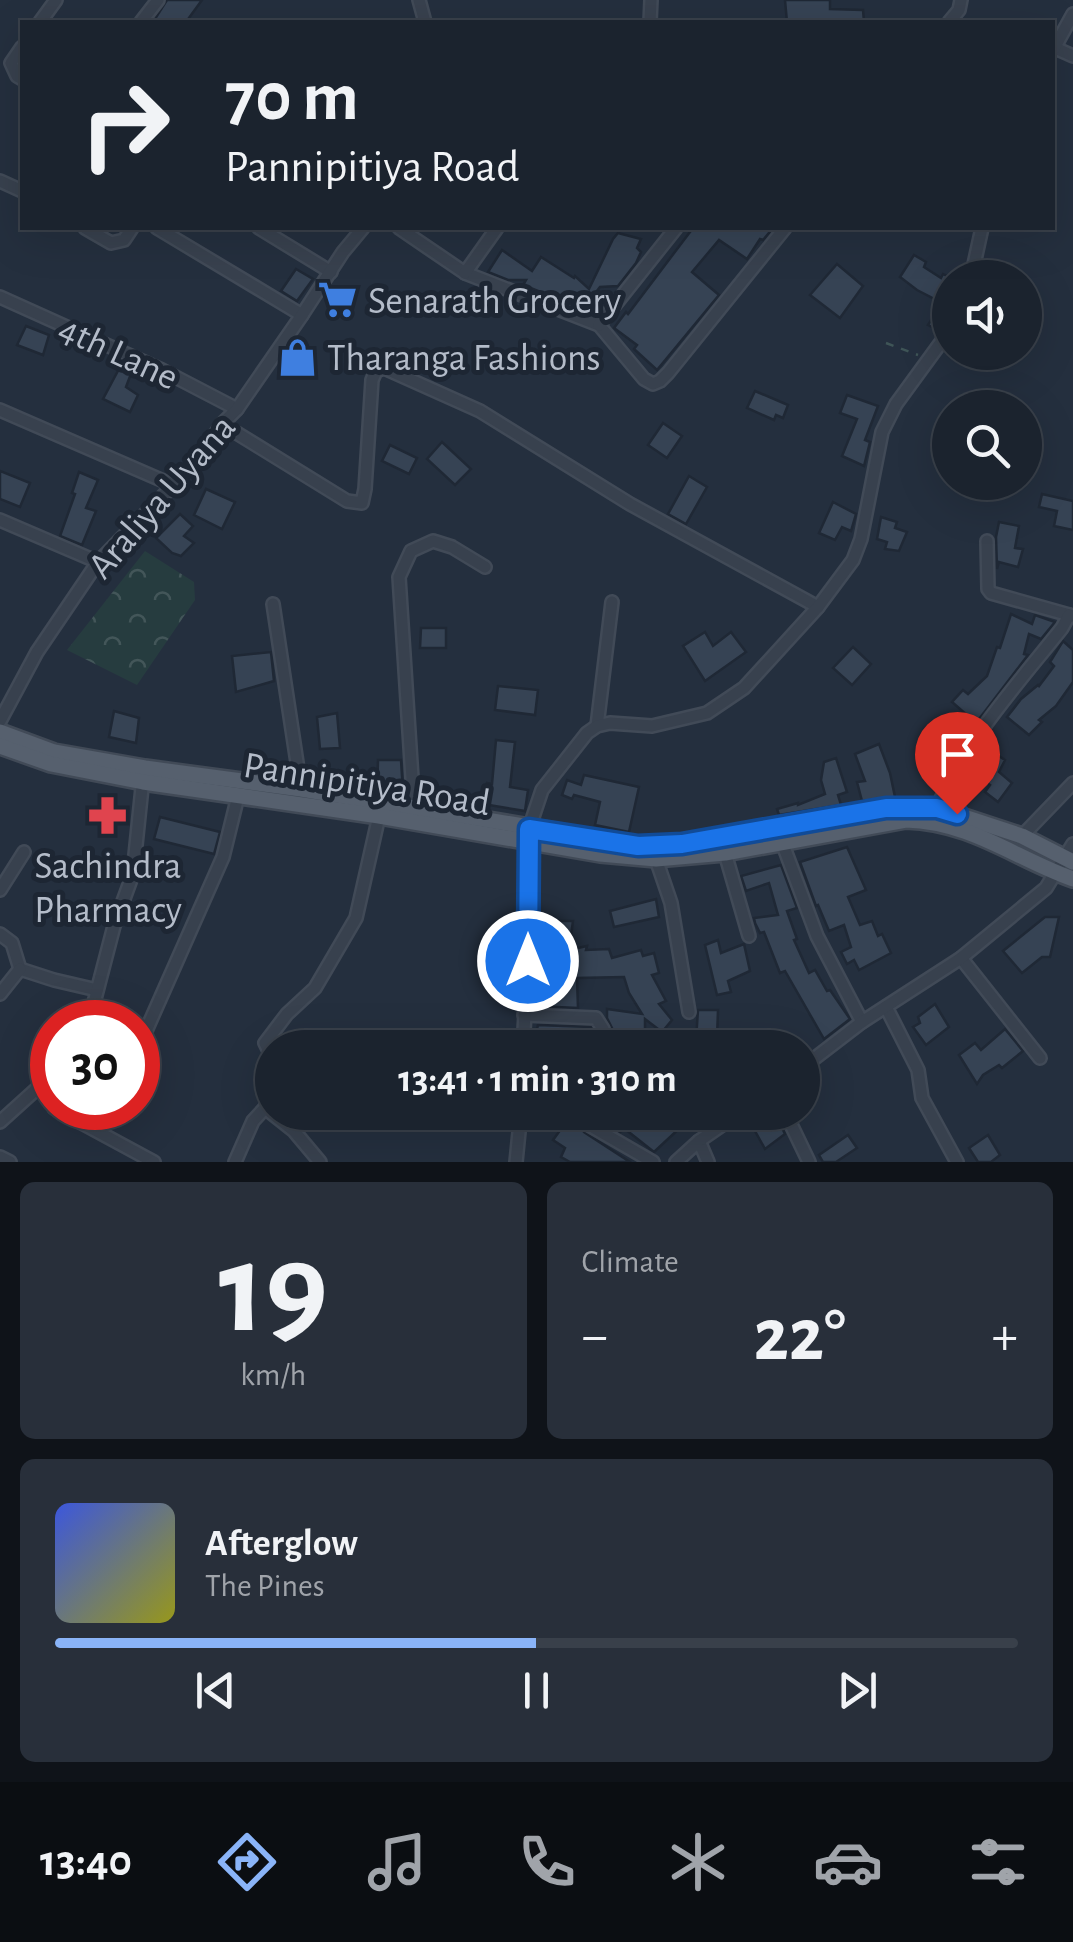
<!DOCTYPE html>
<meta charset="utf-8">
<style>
:root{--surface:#1b232e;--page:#282f3a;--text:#f1f3f6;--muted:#a0a4aa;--line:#39404a;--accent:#8ab4f8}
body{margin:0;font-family:"Alegreya Sans",sans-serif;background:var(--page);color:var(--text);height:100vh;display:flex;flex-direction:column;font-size:38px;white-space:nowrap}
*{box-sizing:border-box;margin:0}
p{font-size:32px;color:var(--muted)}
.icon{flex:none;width:55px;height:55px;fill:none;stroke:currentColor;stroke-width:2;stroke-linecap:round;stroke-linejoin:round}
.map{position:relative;height:1162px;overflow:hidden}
.panel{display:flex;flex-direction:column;gap:20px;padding:20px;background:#0f1319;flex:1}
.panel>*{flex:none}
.top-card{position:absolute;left:20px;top:20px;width:1035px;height:210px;border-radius:0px;box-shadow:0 10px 40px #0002,0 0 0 2px var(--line);background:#1b232e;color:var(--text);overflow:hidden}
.buttons{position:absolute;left:932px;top:260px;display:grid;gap:20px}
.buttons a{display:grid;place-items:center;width:110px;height:110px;border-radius:50%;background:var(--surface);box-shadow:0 10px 40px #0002,0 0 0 2px var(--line);font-size:50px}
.speed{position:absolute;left:30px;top:1000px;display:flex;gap:20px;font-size:50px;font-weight:700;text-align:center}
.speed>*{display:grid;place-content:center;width:130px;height:130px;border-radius:50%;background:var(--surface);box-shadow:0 10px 40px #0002,0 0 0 2px var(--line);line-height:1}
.speed .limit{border:15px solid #d22;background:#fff;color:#111}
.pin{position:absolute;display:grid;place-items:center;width:85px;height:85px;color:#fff;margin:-102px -42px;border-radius:50% 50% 50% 0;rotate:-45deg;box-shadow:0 0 10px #0007}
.pin .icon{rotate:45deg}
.me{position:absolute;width:110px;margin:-55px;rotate:0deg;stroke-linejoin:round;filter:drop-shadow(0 0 8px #0008)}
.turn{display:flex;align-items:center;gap:35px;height:210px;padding:0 40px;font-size:45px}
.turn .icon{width:130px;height:130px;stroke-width:2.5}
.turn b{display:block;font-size:70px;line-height:85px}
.big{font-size:75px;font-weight:700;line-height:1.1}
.panel .widget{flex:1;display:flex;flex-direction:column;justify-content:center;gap:15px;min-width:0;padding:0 35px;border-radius:15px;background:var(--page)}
.panel .dial{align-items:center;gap:0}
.dial b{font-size:130px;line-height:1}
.song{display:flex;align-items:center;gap:30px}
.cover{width:120px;height:120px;border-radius:15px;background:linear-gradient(135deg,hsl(230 70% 55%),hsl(60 70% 35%))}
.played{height:10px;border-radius:5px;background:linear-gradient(90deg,var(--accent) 50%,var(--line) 50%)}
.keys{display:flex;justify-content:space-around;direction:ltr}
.heat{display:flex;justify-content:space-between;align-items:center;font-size:55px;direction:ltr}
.panel .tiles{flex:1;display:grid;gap:20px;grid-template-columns:1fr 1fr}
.widget:last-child{grid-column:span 2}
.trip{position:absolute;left:255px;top:1030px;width:565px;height:100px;border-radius:50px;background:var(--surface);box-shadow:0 10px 40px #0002,0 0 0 2px var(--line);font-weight:700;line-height:100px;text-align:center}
.dock{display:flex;height:160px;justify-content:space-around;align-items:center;background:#0b0e12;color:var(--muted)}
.dock .icon{width:70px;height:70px}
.dock .on{color:var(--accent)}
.dock b{font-size:45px;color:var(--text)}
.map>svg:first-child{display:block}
.forest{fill:url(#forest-crowns)}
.building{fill:#364354;stroke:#1f2835;stroke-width:2.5}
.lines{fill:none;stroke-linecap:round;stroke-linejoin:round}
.minor-casing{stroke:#414a57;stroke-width:16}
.major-casing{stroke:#414a57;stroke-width:20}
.path{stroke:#3f5557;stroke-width:2.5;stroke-dasharray:8 8;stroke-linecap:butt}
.minor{stroke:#38414e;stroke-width:11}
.major{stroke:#56606e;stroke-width:15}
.route-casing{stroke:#114b97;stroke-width:25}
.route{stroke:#1a73e8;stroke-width:18}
.labels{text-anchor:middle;stroke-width:10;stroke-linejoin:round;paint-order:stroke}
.poi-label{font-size:38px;fill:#b4bcc9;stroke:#1d2633;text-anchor:start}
.street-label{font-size:38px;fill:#b4bcc9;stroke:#1d2633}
</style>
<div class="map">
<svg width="1073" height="1162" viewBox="0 0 1073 1162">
<defs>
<pattern id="forest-crowns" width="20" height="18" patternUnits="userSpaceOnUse" patternTransform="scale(2.5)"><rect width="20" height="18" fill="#263c3f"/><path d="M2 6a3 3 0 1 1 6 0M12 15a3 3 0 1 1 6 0" fill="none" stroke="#435659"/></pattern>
</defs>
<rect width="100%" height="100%" fill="#242f3e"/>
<path class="forest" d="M145,551L194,582L195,600L137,685L67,650Z"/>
<g class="building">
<path d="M167,0H202L186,22H153Z"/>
<path d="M785,0H830V9L863,10L864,22H787Z"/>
<path d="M693,228H773L763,240L760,239L747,259L719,240L692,272L719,295L657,370L634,349L637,345L614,328L626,312L628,314Z"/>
<path d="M618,233L641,239L637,248L641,252L636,263L618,286L600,287L583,309L523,285L526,280H508L488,272L502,250L532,271L541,257L574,278L575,276L589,289L613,239Z"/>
<path d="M914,255L926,262L924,267L941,278L943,274L950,277V307L936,329L928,325L942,303L917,290L900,277Z"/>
<path d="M837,264L863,286L840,318L810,295Z"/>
<path d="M296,269L313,279L297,301L281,291Z"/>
<path d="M26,326L49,335L43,355L17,345Z"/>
<path d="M120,367L132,371L126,387L138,395L130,412L103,399Z"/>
<path d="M755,391L788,405L783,418L776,415L774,420L747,408Z"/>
<path d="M847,395L878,406L865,440L870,442L864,466L842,456L857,419L840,413Z"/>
<path d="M663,423L682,436L667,458L648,445Z"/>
<path d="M442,442L471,469L455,485L427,459Z"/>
<path d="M390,445L417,458L409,474L382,461Z"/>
<path d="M0,471L30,483L20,507L0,499Z"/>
<path d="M79,472L98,480L86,508L96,511L82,545L60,536L75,494L72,493Z"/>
<path d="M689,476L707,487L686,524L668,514Z"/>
<path d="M206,489L235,502L222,529L194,515Z"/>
<path d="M1042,494L1073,501V530L1054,526L1057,511L1039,507Z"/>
<path d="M833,502L856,514L851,531L842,527L835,540L819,533Z"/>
<path d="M180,514L193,526L184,536L194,543L181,556L172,553L156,538Z"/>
<path d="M881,517L897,522L895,528L907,532L899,551L885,549L887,542L877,539Z"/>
<path d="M999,522L1019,526L1015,548L1023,549L1018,567L999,562L997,569L996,537Z"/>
<path d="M1011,614L1032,624L1035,615L1055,622L1041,639L1029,634L1024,654L1028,655L976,723L952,702L963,690L968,694L987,676L997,647L1000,648Z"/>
<path d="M421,628H446V648H420Z"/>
<path d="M705,632L713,646L731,632L746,652L705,681L683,646Z"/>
<path d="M1063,641L1073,650V682L1056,706L1039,720L1042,722L1029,735L1007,717L1021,699L1038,685L1039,686L1054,666L1050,662Z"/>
<path d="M853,647L871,664L852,685L833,668Z"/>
<path d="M271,652L274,681L236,692L232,656Z"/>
<path d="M498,686L538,690L535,715L495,710Z"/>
<path d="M114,711L139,718L136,743L109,737Z"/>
<path d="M337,713L340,748L320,749L317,717Z"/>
<path d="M496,740L515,742L510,787L528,790L525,811L483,804L487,783L492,784Z"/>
<path d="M879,744L890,773L895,797L862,801L857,782L865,781L855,754Z"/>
<path d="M991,751L1005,760L999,772L1012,783L998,802L985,792L990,785L970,770L981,755Z"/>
<path d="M836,758L847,792L838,795L841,805L779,815L777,809L798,803V805L825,794L821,780L824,762Z"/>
<path d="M378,760H401L403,792L377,790Z"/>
<path d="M584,775L639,787L629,832L595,825L600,802L574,795L572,799L562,795L567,780L581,785Z"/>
<path d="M160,817L220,832L214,854L154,839Z"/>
<path d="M847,847L866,890L848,897L860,925L872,921L878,936L882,934L891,953L859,970L854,960L847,964L841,952L851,947L844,925L829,931L818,905L816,906L800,862Z"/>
<path d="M781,865L797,908L787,911L797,939L794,940L809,973L815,970L827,991L830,990L850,1019L824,1039L785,971L780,973L764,932L760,933L755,923L754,918L778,915L769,883L746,891L741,876Z"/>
<path d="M656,899L659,917L614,927L610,911Z"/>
<path d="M1045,917H1059L1050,957H1042L1022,973L1003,951Z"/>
<path d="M557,921H573L569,950L587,946L586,950L609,949L612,958L641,950L643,956L654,953L659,973L652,975L666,1001L659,1004L672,1020L662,1032L645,1019V1048H612V1028L607,1018V1009L642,1014L629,993L624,977L577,978L578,1008L535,1006L538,946H551Z"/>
<path d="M718,940L721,953L744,944L750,971L728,981L731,992L717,995L705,945Z"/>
<path d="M935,1004L949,1027L926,1045L913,1027L920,1023L918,1017Z"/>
<path d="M698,1010H718L717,1038L696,1040Z"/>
<path d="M538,1025L591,1027L594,1032V1040L566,1039V1048H544L543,1039L533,1041V1029H537Z"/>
<path d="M1005,1029L1023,1051L1002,1068L999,1065L983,1075L977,1084L959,1055L975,1043L981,1050Z"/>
<path d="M606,1112H634L649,1129L661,1119L662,1120L675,1112H713L686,1130L683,1125L654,1152L625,1129L620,1132L604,1118Z"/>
<path d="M766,1112H774L785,1134L765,1149L750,1122Z"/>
<path d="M572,1114L582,1119L580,1126L584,1132L630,1162H570L561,1157L565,1148L553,1140Z"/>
<path d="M848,1135L857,1148L836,1162H823L819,1155Z"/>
<path d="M988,1135L1000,1155L991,1162H978L969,1148Z"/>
</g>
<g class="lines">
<defs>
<g id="minor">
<path d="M419,0L425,22"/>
<path d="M40,22L56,0"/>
<path d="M141,22L158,0"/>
<path d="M650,22L651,0"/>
<path d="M949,22L959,10L961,0"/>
<path d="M22,47L11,63L17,76L22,79"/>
<path d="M1055,48L1073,56"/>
<path d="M1052,52L1073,14"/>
<path d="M0,181L22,191"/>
<path d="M85,228L111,243L124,240L132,228"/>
<path d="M157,228L302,315"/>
<path d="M259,228L331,272"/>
<path d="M399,228L465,273L599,325L644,379L653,384L660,381L668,373L785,228"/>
<path d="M465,273L497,228"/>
<path d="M971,278L982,228"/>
<path d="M0,297L162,370L237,409"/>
<path d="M599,325L676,228"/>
<path d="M0,410L175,486"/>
<path d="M222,424L347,501L362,503L365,489L372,380L376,371L384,368L480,411L630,504L818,607"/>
<path d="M0,520L98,562"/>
<path d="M987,541L988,589L991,593L1073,616"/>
<path d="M273,604L301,789"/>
<path d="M0,721L37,652L98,562L198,460L222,424L237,409L302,315L343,252L363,228"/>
<path d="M597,726L612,602"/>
<path d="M937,808C966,740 1016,686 1062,628L1069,615"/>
<path d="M414,809L399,577L411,551L433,541L452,547L485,567"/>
<path d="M1022,836L1073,783"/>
<path d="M782,842L817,936L862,1022"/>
<path d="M725,853L749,936"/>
<path d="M656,859L671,903L689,1012"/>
<path d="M0,890L24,852"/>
<path d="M0,934L12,943L20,969"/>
<path d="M961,958L1040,1058"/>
<path d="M20,969L54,980L97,990"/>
<path d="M0,994L20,969"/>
<path d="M886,1007L918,1070L922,1098L957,1162"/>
<path d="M524,1015L596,1018L603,1029V1048"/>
<path d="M89,1022L114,926L133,874L143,778"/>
<path d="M145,1033L223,857L238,796"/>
<path d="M523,1048L528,961L529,829L542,790L587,733L597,726L610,723L652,726L707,713L744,688L818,607L853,560L861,539L882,432L896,404L950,330"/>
<path d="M272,1057L265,1043L287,1014L315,988L356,918L379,816"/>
<path d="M802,1068L862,1022L961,958L1046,888L1073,844"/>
<path d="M272,1089L265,1108L294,1131L320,1162"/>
<path d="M54,1108L154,1162"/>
<path d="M597,1112L589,1125L653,1162"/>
<path d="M785,1112L809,1162"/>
<path d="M0,1122L52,1075"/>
<path d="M699,1141L708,1162"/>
<path d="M0,1157L10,1162"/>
<path d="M235,1162L253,1121L265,1108"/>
<path d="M516,1162L521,1112"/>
<path d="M676,1162L699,1141L741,1112"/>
</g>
<g id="major">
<path d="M0,732L54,752L145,768L301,789L638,845L682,844L886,808H937L1022,836L1073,862"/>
<path d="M0,746L51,764L143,782L379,816L600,854L656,859L725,853L906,820C972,822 1014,858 1073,879"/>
</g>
</defs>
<use href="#minor" class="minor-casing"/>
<use href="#major" class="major-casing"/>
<path class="path" d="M886,343L918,355"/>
<use href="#minor" class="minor"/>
<use href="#major" class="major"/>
</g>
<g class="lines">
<defs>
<path id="route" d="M528,961L529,829L638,846L682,844L886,808H937L957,814"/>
</defs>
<use href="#route" class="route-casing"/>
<use href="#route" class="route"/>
</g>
<defs>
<symbol id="supermarket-bare" viewBox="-9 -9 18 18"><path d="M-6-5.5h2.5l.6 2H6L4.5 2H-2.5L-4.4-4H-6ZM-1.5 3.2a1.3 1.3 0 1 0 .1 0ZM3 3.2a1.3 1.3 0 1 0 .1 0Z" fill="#3f7fe0" stroke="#1d2633" stroke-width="2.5" paint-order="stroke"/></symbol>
<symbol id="shop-bare" viewBox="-9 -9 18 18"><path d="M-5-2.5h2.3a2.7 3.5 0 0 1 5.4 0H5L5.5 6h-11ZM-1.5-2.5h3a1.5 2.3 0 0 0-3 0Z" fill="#3f7fe0" stroke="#1d2633" stroke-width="2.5" paint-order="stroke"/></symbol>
<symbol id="pharmacy-bare" viewBox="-9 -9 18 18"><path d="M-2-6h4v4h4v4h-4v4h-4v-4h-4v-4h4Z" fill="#e0444e" stroke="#1d2633" stroke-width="2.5" paint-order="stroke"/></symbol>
</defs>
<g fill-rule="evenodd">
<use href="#supermarket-bare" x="310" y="272" width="55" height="55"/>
<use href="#shop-bare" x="270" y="330" width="55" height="55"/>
<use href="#pharmacy-bare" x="80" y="788" width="55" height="55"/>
</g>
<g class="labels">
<g class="poi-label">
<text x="368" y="313">Senarath Grocery</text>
<text x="327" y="370">Tharanga Fashions</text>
<text x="108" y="878" text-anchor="middle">Sachindra<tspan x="108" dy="44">Pharmacy</tspan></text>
</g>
<g class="street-label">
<text transform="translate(119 352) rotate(25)" y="13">4th Lane</text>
<text transform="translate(161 496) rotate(-49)" y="13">Araliya Uyana</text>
<text transform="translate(367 783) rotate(9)" y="13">Pannipitiya Road</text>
</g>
</g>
</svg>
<div class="buttons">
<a><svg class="icon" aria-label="sound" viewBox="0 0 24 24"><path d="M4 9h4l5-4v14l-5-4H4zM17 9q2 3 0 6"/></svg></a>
<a><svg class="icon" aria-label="search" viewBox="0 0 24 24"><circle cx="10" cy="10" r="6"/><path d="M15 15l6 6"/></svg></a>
</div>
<div class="speed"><div class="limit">30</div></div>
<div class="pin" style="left:957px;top:814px;background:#d93025"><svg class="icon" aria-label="arrive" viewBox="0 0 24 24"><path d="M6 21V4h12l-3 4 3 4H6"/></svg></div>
<svg class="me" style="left:528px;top:961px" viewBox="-20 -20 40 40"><circle r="17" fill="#1a73e8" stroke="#fff" stroke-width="3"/><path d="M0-11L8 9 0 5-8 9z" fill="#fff"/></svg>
<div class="trip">13:41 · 1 min · 310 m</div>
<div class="top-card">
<div class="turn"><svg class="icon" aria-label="right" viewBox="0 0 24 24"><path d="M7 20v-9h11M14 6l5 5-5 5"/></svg><div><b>70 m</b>Pannipitiya Road</div></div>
</div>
</div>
<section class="panel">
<div class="tiles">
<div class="widget dial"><b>19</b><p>km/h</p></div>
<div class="widget"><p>Climate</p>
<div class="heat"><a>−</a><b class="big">22°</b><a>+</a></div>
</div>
<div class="widget">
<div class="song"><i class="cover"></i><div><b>Afterglow</b><p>The Pines</p></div></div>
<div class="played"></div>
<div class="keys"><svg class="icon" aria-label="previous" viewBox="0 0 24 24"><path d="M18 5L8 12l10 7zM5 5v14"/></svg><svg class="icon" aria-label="pause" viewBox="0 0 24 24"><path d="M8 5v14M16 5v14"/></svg><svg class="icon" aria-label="next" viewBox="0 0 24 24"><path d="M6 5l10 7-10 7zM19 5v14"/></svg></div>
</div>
</div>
</section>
<nav class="dock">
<b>13:40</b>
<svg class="icon on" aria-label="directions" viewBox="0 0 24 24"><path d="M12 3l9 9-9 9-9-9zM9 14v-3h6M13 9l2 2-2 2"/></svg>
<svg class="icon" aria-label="music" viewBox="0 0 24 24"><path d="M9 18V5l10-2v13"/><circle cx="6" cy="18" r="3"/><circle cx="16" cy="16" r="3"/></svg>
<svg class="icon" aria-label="phone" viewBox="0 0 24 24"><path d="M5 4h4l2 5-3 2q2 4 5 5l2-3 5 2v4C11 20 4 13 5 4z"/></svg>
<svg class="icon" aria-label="climate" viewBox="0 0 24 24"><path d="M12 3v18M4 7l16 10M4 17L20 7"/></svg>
<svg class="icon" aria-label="car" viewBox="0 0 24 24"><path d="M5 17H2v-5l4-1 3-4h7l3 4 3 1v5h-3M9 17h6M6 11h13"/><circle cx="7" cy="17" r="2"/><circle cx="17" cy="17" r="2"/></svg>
<svg class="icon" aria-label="filters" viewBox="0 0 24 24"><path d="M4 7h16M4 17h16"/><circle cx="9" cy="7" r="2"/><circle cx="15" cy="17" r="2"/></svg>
</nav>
